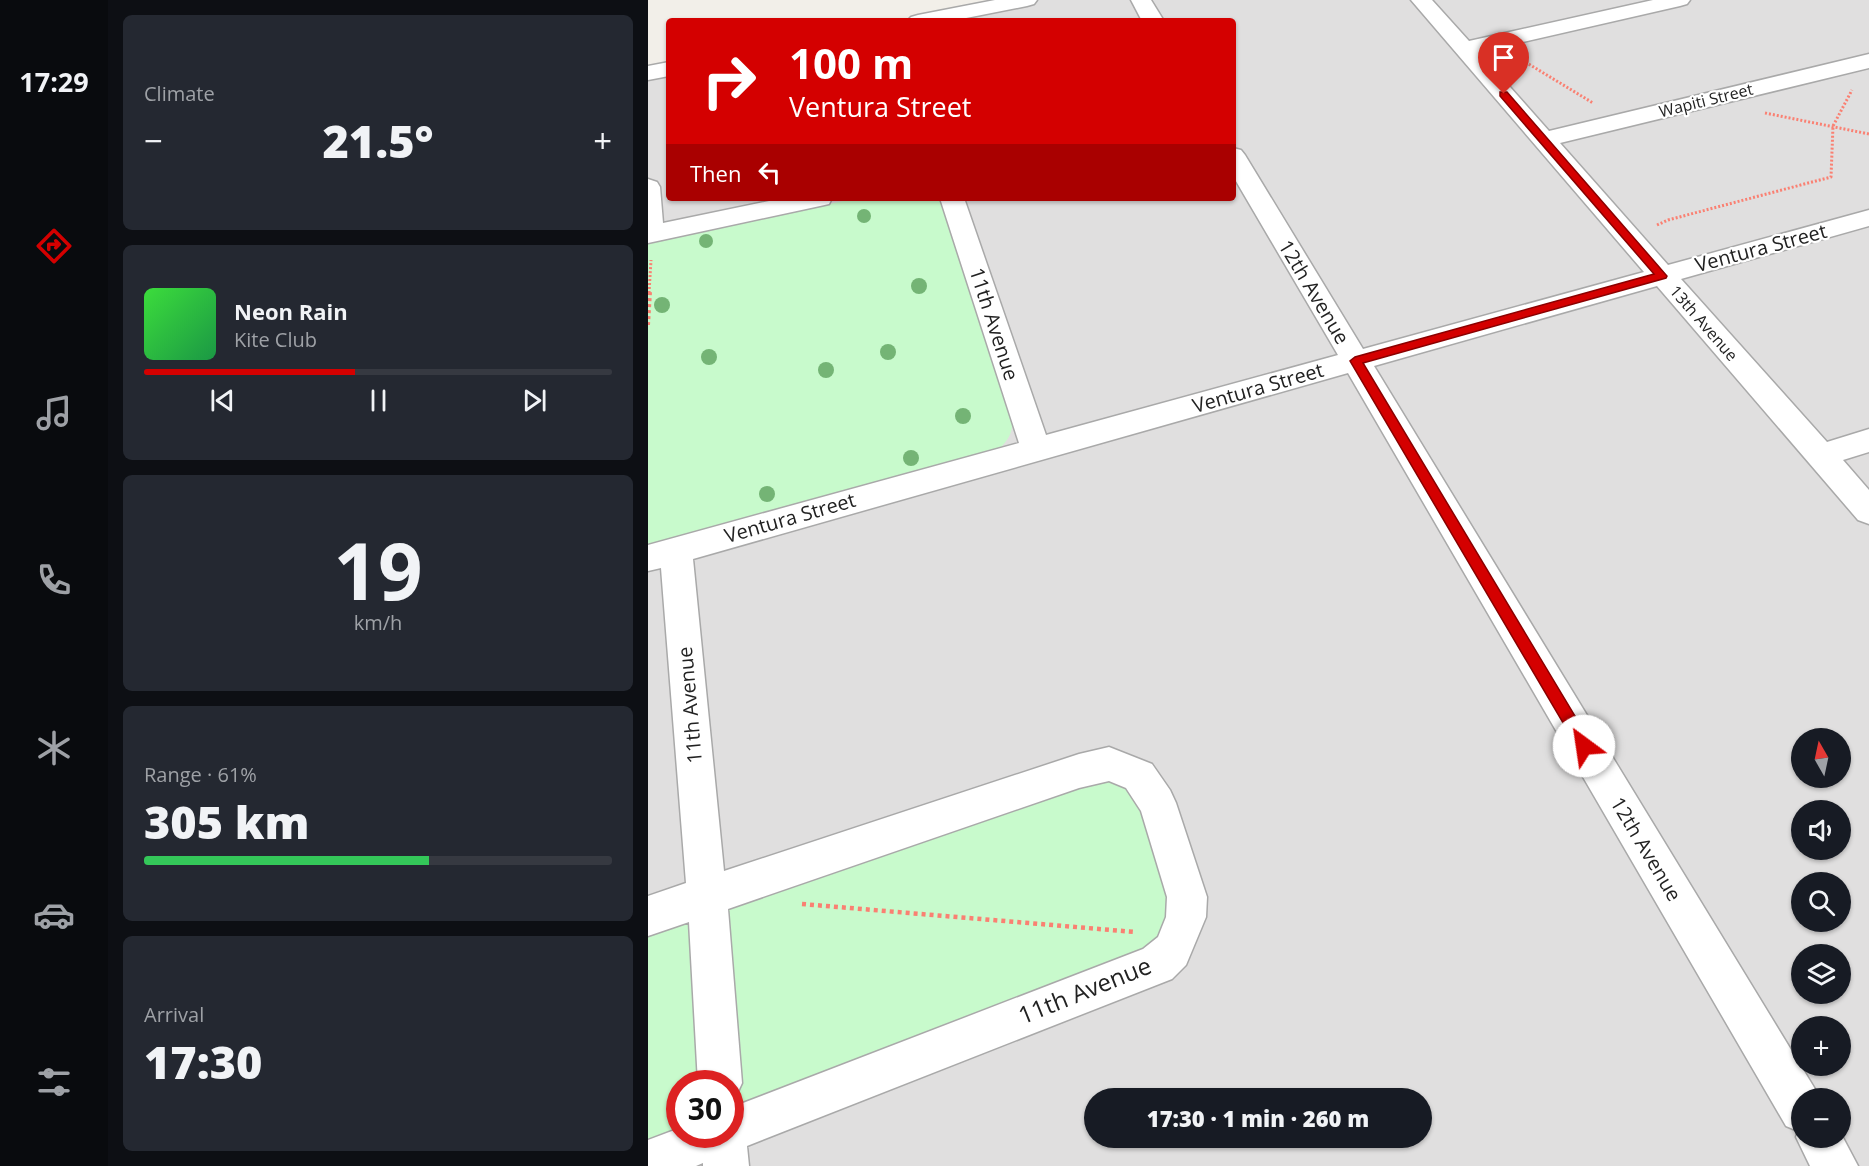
<!DOCTYPE html>
<meta charset="utf-8">
<style>
:root{--surface:#171b24;--page:#242831;--text:#f1f3f6;--muted:#9ea1a6;--line:#363941;--accent:#d40000}
body{margin:0;font-family:"Open Sans",sans-serif;background:var(--page);color:var(--text);height:100vh;display:flex;flex-direction:column;font-size:22px;white-space:nowrap}
*{box-sizing:border-box;margin:0}
p{font-size:20px;color:var(--muted)}
.icon{flex:none;width:33px;height:33px;fill:none;stroke:currentColor;stroke-width:2;stroke-linecap:round;stroke-linejoin:round}
.map{position:relative;flex:1;overflow:hidden}
.side{display:flex;flex-direction:column;gap:15px;padding:15px;background:#0d0f14;width:540px}
.side>*{flex:none}
.top-card{position:absolute;left:18px;top:18px;width:570px;height:183px;border-radius:6px;box-shadow:0 2px 4px #0004;background:#d40000;color:#fff;overflow:hidden}
.needle{width:39px;rotate:351deg}
.tools{position:absolute;left:1143px;top:728px;display:grid;gap:12px}
.tools a{display:grid;place-items:center;width:60px;height:60px;border-radius:50%;background:var(--surface);box-shadow:0 2px 4px #0004;font-size:30px}
.speed{position:absolute;left:18px;top:1070px;display:flex;gap:12px;font-size:30px;font-weight:700;text-align:center}
.speed>*{display:grid;place-content:center;width:78px;height:78px;border-radius:50%;background:var(--surface);box-shadow:0 2px 4px #0004;line-height:1}
.speed .limit{border:9px solid #d22;background:#fff;color:#111}
.pin{position:absolute;display:grid;place-items:center;width:51px;height:51px;color:#fff;margin:-62px -26px;border-radius:50% 50% 50% 0;rotate:-45deg;box-shadow:0 0 6px #0007}
.pin .icon{rotate:45deg}
.me{position:absolute;width:66px;margin:-33px;rotate:329deg;stroke-linejoin:round;filter:drop-shadow(0 0 4px #0008)}
.turn{display:flex;align-items:center;gap:21px;height:126px;padding:0 24px;font-size:27px}
.turn .icon{width:78px;height:78px;stroke-width:2.5}
.turn b{display:block;font-size:42px;line-height:51px}
.then{display:flex;align-items:center;height:57px;padding:0 24px;background:#0003;gap:12px;font-size:22px}
.big{font-size:45px;font-weight:800;line-height:1.1}
.side .tile{flex:1;display:flex;flex-direction:column;justify-content:center;gap:9px;min-width:0;padding:0 21px;border-radius:9px;background:var(--page)}
.side .dial{align-items:center;gap:0}
.dial b{font-size:78px;line-height:1}
.song{display:flex;align-items:center;gap:18px}
.cover{width:72px;height:72px;border-radius:9px;background:linear-gradient(135deg,hsl(120 70% 55%),hsl(140 70% 35%))}
.played{height:6px;border-radius:3px;background:linear-gradient(90deg,var(--accent) 45%,var(--line) 45%)}
.keys{display:flex;justify-content:space-around;direction:ltr}
.heat{display:flex;justify-content:space-between;align-items:center;font-size:33px;direction:ltr}
.charge{height:9px;border-radius:4px;background:linear-gradient(90deg,#34c759 61%,var(--line) 0)}
.trip{position:absolute;left:436px;top:1088px;width:348px;height:60px;border-radius:30px;background:var(--surface);box-shadow:0 2px 4px #0004;font-weight:800;line-height:60px;text-align:center}
main{display:flex;flex:1;min-height:0}
.menu{display:flex;flex-direction:column;width:108px;justify-content:space-around;align-items:center;background:#090b0e;color:var(--muted)}
.menu .icon{width:42px;height:42px}
.menu .on{color:var(--accent)}
.menu b{font-size:27px;color:var(--text)}
.map>svg:first-child{display:block}
.residential{fill:#e0dfdf;fill-rule:evenodd}
.park{fill:#c8facc}
.lines{fill:none;stroke-linecap:round;stroke-linejoin:round}
.minor-casing{stroke:#a9a9a9;stroke-width:3}
.path-far2{stroke:#fa8072;stroke-width:3;stroke-dasharray:2 2;stroke-linecap:butt}
.path-far1{stroke:#fa8072;stroke-width:4;stroke-dasharray:3 3;stroke-linecap:butt}
.path{stroke:#fa8072;stroke-width:4.5;stroke-dasharray:4 4;stroke-linecap:butt}
.minor{fill:#fff;fill-rule:evenodd}
.tree{fill:#74b475}
.route{fill:#d40000;stroke:#8a0000;stroke-width:1.5}
.labels{text-anchor:middle;stroke-width:4.5;stroke-linejoin:round;paint-order:stroke}
.far-street-label{font-size:16px;fill:#222;stroke:#fff}
.street-label{font-size:20px;fill:#222;stroke:#fff}
.near-street-label{font-size:24px;fill:#222;stroke:#fff}
</style>
<main>
<nav class="menu">
<b>17:29</b>
<svg class="icon on" aria-label="directions" viewBox="0 0 24 24"><path d="M12 3l9 9-9 9-9-9zM9 14v-3h6M13 9l2 2-2 2"/></svg>
<svg class="icon" aria-label="music" viewBox="0 0 24 24"><path d="M9 18V5l10-2v13"/><circle cx="6" cy="18" r="3"/><circle cx="16" cy="16" r="3"/></svg>
<svg class="icon" aria-label="phone" viewBox="0 0 24 24"><path d="M5 4h4l2 5-3 2q2 4 5 5l2-3 5 2v4C11 20 4 13 5 4z"/></svg>
<svg class="icon" aria-label="climate" viewBox="0 0 24 24"><path d="M12 3v18M4 7l16 10M4 17L20 7"/></svg>
<svg class="icon" aria-label="car" viewBox="0 0 24 24"><path d="M5 17H2v-5l4-1 3-4h7l3 4 3 1v5h-3M9 17h6M6 11h13"/><circle cx="7" cy="17" r="2"/><circle cx="17" cy="17" r="2"/></svg>
<svg class="icon" aria-label="filters" viewBox="0 0 24 24"><path d="M4 7h16M4 17h16"/><circle cx="9" cy="7" r="2"/><circle cx="15" cy="17" r="2"/></svg>
</nav>
<section class="side">
<div class="tile"><p>Climate</p>
<div class="heat"><a>−</a><b class="big">21.5°</b><a>+</a></div>
</div>
<div class="tile">
<div class="song"><i class="cover"></i><div><b>Neon Rain</b><p>Kite Club</p></div></div>
<div class="played"></div>
<div class="keys"><svg class="icon" aria-label="previous" viewBox="0 0 24 24"><path d="M18 5L8 12l10 7zM5 5v14"/></svg><svg class="icon" aria-label="pause" viewBox="0 0 24 24"><path d="M8 5v14M16 5v14"/></svg><svg class="icon" aria-label="next" viewBox="0 0 24 24"><path d="M6 5l10 7-10 7zM19 5v14"/></svg></div>
</div>
<div class="tile dial"><b>19</b><p>km/h</p></div>
<div class="tile"><p>Range · 61%</p><b class="big">305 km</b><div class="charge"></div></div>
<div class="tile"><p>Arrival</p><b class="big">17:30</b></div>
</section>
<div class="map">
<svg width="1221" height="1166" viewBox="0 0 1221 1166">
<rect width="100%" height="100%" fill="#f2efe9"/>
<path class="residential" d="M379,0H1221V1166H0V73L21,69V198H585V21H270ZM1154,738H1192V777H1154ZM1154,810H1192V849H1154ZM1154,882H1192V921H1154ZM1154,954H1192V993H1154ZM1154,1026H1192V1065H1154ZM32,1083H82V1134H32ZM447,1098H774V1137H447ZM1154,1098H1192V1137H1154Z"/>
<g class="park">
<path d="M209,198H292L364,416C366,431 361,439 351,449L0,548V244Z"/>
<path d="M431,771L491,776L531,935L83,1130L82,1083H32V1134L0,1163V916Z"/>
</g>
<g class="lines">
<defs>
<g id="minor">
<path d="M347,0H389L386,4L379,6L303,21H259L263,17L270,15Z"/>
<path d="M483,0H503L516,21H494Z"/>
<path d="M763,0H784L821,41L1005,0H1042L1039,4L1032,6L831,52L901,131L1221,54V68L912,143L1020,265L1221,210V226L1033,279L1179,442L1221,429V452L1195,460L1221,490V524L1210,520L1009,286L726,366L1170,1094L1171,1098H1154V1137H1192V1132L1210,1166H1162L1148,1137L1150,1131L1138,1126L700,373L45,559L76,871L431,754L461,747L504,764L522,790L528,803L559,897L558,917L538,965L524,979L99,1146L101,1166H55V1163L48,1166H0V1140L32,1128V1134H82V1108L495,949L510,937L518,917L519,897L493,811L478,788L461,781L431,788L80,909L94,1083L87,1098L82,1100V1083H50L41,922L0,936V896L38,883L13,568L0,571V545L371,443L292,198H316L398,435L690,355L585,176V148L593,150L597,155L715,349L996,272Z"/>
<path d="M21,62V76L0,80V66Z"/>
<path d="M0,179L9,182L12,187L15,223L135,198H184L181,204L172,206L0,243Z"/>
</g>
</defs>
<use href="#minor" class="minor-casing"/>
<g class="path-far2">
<path d="M874,60L945,103"/>
<path d="M1117,113L1221,134"/>
<path d="M1009,225L1020,220L1183,177L1185,126L1204,90"/>
<path d="M1,293L3,260"/>
</g>
<path class="path-far1" d="M0,325L2,292"/>
<path class="path" d="M154,904L487,932"/>
<use href="#minor" class="minor"/>
</g>
<g class="tree">
<circle cx="216" cy="216" r="7"/>
<circle cx="58" cy="241" r="7"/>
<circle cx="271" cy="286" r="8"/>
<circle cx="14" cy="305" r="8"/>
<circle cx="240" cy="352" r="8"/>
<circle cx="61" cy="357" r="8"/>
<circle cx="178" cy="370" r="8"/>
<circle cx="315" cy="416" r="8"/>
<circle cx="263" cy="458" r="8"/>
<circle cx="119" cy="494" r="8"/>
</g>
<path class="route" d="M852,92H859L1019,276L1018,278L715,363L942,741L944,746L942,750L936,752L931,750L702,361L707,357L1006,274L852,96Z"/>
<g class="labels">
<g class="far-street-label">
<text transform="translate(1058 100) rotate(-14)" y="6">Wapiti Street</text>
<text transform="translate(1056 323) rotate(49)" y="6">13th Avenue</text>
</g>
<g class="street-label">
<text transform="translate(1113 248) rotate(-15)" y="7">Ventura Street</text>
<text transform="translate(666 292) rotate(59)" y="7">12th Avenue</text>
<text transform="translate(346 324) rotate(72)" y="7">11th Avenue</text>
<text transform="translate(610 388) rotate(-16)" y="7">Ventura Street</text>
<text transform="translate(142 518) rotate(-16)" y="7">Ventura Street</text>
<text transform="translate(42 705) rotate(-95)" y="7">11th Avenue</text>
<text transform="translate(998 849) rotate(59)" y="7">12th Avenue</text>
</g>
<g class="near-street-label">
<text transform="translate(437 991) rotate(-22)" y="8">11th Avenue</text>
</g>
</g>
</svg>
<div class="tools">
<a><svg class="needle" viewBox="-14 -14 28 28"><path d="M0-13l5 13h-10z" fill="#e53935"/><path d="M0 13l5-13h-10z" fill="#9ea1a6"/></svg></a>
<a><svg class="icon" aria-label="sound" viewBox="0 0 24 24"><path d="M4 9h4l5-4v14l-5-4H4zM17 9q2 3 0 6"/></svg></a>
<a><svg class="icon" aria-label="search" viewBox="0 0 24 24"><circle cx="10" cy="10" r="6"/><path d="M15 15l6 6"/></svg></a>
<a><svg class="icon" aria-label="layers" viewBox="0 0 24 24"><path d="M12 4l9 5-9 5-9-5zM3 14l9 5 9-5"/></svg></a>
<a>+</a>
<a>−</a>
</div>
<div class="speed"><div class="limit">30</div></div>
<div class="pin" style="left:856px;top:94px;background:#d93025"><svg class="icon" aria-label="arrive" viewBox="0 0 24 24"><path d="M6 21V4h12l-3 4 3 4H6"/></svg></div>
<svg class="me" style="left:936px;top:746px" viewBox="-20 -20 40 40"><circle r="19" fill="#fff"/><path d="M0-13L10 11 0 6-10 11z" fill="#d40000"/></svg>
<div class="trip">17:30 · 1 min · 260 m</div>
<div class="top-card">
<div class="turn"><svg class="icon" aria-label="right" viewBox="0 0 24 24"><path d="M7 20v-9h11M14 6l5 5-5 5"/></svg><div><b>100 m</b>Ventura Street</div></div>
<div class="then">Then<svg class="icon" aria-label="left" viewBox="0 0 24 24"><path d="M17 20v-9H6M10 6l-5 5 5 5"/></svg></div>
</div>
</div>
</main>
